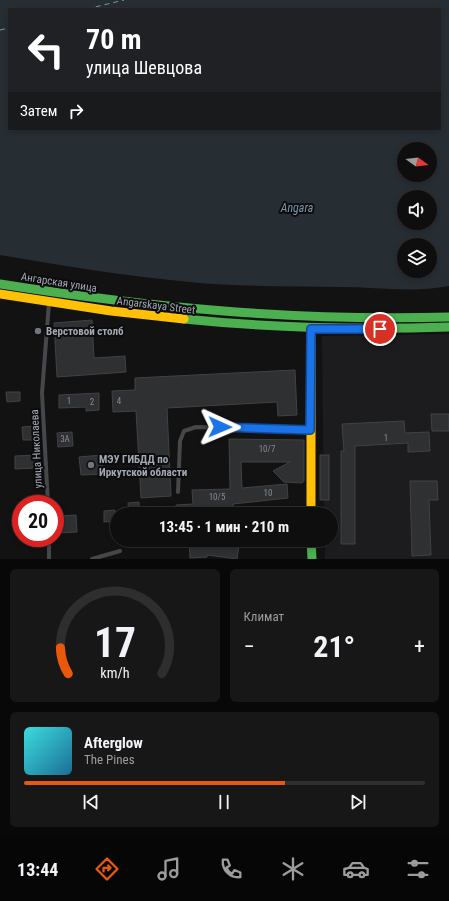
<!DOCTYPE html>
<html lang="ru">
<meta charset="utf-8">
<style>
:root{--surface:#0e0e0e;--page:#171717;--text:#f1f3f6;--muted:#9b9c9e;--line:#2e2e2e;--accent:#ea580c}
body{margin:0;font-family:"Roboto Condensed",sans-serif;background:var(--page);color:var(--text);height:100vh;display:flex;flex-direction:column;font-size:15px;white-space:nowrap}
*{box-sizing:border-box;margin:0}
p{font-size:13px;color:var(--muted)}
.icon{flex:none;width:22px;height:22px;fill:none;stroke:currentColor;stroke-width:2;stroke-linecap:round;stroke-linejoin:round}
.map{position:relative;height:559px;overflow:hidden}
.details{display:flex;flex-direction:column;gap:10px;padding:10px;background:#080808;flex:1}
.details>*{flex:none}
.banner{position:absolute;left:8px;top:8px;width:433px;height:122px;border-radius:0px;box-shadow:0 2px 6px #0003,0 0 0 1px var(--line);background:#202124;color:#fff;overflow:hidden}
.needle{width:26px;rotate:105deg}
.fabs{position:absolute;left:397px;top:142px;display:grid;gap:8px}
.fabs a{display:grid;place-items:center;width:40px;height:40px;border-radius:50%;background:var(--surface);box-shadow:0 2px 6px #0003,0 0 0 1px var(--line);font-size:20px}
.speed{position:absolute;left:12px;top:495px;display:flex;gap:8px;font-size:20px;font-weight:700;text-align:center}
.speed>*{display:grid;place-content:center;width:52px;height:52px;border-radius:50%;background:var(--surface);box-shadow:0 2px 6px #0003,0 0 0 1px var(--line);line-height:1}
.speed .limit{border:6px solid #d22;background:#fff;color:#111}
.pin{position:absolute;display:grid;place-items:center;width:34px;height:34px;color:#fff;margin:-17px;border:2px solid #fff;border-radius:50%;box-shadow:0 1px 4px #0007}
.me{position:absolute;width:44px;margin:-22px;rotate:91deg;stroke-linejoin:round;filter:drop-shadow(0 0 3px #0008)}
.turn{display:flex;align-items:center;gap:14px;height:84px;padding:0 12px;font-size:18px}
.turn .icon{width:52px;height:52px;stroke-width:2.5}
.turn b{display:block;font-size:28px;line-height:34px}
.then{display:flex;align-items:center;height:38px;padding:0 12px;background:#0003;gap:8px;font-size:15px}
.big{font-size:30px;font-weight:700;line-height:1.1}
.details .widget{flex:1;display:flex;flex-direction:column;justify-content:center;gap:6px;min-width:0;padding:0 14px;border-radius:6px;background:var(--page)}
.details .dial{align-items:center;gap:0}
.dial svg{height:104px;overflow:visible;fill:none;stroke:var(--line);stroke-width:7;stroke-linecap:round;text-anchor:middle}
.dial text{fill:var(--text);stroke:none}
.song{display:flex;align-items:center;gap:12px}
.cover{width:48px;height:48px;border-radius:6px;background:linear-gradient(135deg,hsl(180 70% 55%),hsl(200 70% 35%))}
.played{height:4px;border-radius:2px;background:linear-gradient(90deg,var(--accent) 65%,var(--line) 65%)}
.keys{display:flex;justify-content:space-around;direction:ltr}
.heat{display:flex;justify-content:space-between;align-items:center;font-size:22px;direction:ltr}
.details .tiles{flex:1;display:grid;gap:10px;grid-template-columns:1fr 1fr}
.widget:last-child{grid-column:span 2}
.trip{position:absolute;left:110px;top:507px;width:228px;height:40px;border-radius:20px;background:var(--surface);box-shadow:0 2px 6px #0003,0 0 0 1px var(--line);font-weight:700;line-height:40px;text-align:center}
.dock{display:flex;height:64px;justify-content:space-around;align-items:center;background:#060606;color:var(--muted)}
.dock .icon{width:28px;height:28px}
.dock .current{color:var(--accent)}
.dock b{font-size:18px;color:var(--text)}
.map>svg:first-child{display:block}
.built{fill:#1c1c1e}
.water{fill:#262d33;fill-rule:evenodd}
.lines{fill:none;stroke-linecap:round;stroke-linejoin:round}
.ferry{stroke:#7b98ad;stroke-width:1;stroke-dasharray:5 4;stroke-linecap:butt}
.building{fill:#2f3032;stroke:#414246}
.lane{stroke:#46474a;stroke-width:4}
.fast{stroke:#4caf50;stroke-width:9}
.slow{stroke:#ffc107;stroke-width:9}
.route-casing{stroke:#114b97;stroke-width:10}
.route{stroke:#1a73e8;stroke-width:7}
.poi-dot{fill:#70747b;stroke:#0c0c0e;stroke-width:1.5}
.labels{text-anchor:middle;stroke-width:4;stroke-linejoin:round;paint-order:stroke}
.number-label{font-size:9px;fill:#868a93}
.street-label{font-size:11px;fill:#a3a8b3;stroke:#0c0c0e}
.poi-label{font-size:11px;font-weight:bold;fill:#a3a8b3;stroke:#0c0c0e;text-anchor:start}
.water-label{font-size:12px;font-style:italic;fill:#7b98ad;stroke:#0c0c0e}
</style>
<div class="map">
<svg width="449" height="559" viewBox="0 0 449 559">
<rect width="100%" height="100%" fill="#121212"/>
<path class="built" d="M449,334V559H325V540H331V514H324L322,336Z"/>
<path class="water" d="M0,0H449V286C413,293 377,287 340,287C290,286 239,287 189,282C126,276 63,266 0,255ZM9,9H440V129H9ZM404,149H430V175H404ZM404,197H430V223H404ZM404,245H430V271H404Z"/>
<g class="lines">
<g class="ferry">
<path d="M87,9L124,0"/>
<path d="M0,30L9,28"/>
</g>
</g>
<g class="building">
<path d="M92,320L94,358L125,356L126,372L57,377L54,323Z"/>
<path d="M295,370L297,415L278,416L277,402L167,408L171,496L141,498L136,411L113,412L112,391L135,390V378Z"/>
<path d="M6,392H20V401L7,402Z"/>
<path d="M99,393V410L86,411V407L59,408V395Z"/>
<path d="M431,414H449V431H432Z"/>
<path d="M404,421L405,433L429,432L430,451L408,452V443L355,446V544H341V451H344L342,424Z"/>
<path d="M36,426L37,440H23L22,427Z"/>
<path d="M72,432L73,446L58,447L57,433Z"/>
<path d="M229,439L304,440V481L302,483L284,482L273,471L290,462H241L242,488L287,484L288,498L233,504V514H176V505L193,504L192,490L230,489Z"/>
<path d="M37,455V468L15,469V456Z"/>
<path d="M102,455L103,474L81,475L79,457Z"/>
<rect x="320" y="455" width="9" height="45"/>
<path d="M410,481H437L438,500H429L431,555L412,556Z"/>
<path d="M139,502V514H129L128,503Z"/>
<path d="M115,510L116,521L104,522V511Z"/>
<path d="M76,515L77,532L59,533L58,516Z"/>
<path d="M189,540H206L239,546L237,559L207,555V557L190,558Z"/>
</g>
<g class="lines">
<g class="lane">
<path d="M178,492L180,441L184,431L196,427L310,430"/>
<path d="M48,504L42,393L49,303"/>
<path d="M49,538V559"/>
<path d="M92,559L120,551"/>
</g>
<g class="fast">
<path d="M0,284C151,308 296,321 449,317"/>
<path d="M184,319C272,328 360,330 449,327"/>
<path d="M311,540L312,559"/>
</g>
<g class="slow">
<path d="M0,294L111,311L184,319"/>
<path d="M311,329V514"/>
</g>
</g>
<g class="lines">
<defs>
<path id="route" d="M220,427L310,430L311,329H380"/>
</defs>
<use href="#route" class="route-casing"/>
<use href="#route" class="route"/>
</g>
<g class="poi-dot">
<circle cx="38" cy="331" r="4"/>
<circle cx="91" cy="465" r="4"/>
</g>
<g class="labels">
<g class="number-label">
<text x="69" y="404">1</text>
<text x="119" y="404">4</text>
<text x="92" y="405">2</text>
<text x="386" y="441">1</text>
<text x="65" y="442">3А</text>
<text x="267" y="452">10/7</text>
<text x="268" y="496">10</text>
<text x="217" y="500">10/5</text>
</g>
<g class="street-label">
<text transform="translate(59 282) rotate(9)" y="4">Ангарская улица</text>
<text transform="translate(156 305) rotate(7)" y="4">Angarskaya Street</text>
<text transform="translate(36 449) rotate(-93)" y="4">улица Николаева</text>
</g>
<g class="poi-label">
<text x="46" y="335">Верстовой столб</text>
<text x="99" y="463">МЭУ ГИБДД по<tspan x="99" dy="13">Иркутской области</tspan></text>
</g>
<g class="water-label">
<text x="297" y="212">Angara</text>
</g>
</g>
</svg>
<div class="fabs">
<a><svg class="needle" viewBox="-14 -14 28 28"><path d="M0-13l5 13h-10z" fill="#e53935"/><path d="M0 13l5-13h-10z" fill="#9b9c9e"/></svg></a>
<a><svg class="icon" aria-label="sound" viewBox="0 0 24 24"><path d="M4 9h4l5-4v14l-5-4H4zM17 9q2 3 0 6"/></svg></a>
<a><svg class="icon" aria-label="layers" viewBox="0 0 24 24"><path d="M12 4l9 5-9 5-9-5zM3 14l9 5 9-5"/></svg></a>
</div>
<div class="speed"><div class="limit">20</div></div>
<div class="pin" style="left:380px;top:329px;background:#d93025"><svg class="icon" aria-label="arrive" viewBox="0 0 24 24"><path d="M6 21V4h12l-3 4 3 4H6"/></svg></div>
<svg class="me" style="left:220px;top:427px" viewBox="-20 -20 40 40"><path d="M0-17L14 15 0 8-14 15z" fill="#1a73e8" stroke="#fff" stroke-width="4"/></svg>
<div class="trip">13:45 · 1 мин · 210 m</div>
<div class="banner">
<div class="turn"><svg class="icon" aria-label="left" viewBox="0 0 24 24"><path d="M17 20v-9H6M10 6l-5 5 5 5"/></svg><div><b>70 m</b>улица Шевцова</div></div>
<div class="then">Затем<svg class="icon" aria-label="right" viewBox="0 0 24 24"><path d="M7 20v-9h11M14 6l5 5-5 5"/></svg></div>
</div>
</div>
<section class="details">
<div class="tiles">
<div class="widget dial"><svg viewBox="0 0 100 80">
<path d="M14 69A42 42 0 1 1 86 69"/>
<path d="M14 69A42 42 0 0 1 8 49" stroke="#ea580c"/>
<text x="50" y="56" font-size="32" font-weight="700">17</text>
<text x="50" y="72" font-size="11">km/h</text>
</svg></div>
<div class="widget"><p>Климат</p>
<div class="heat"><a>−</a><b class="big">21°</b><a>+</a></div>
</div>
<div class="widget">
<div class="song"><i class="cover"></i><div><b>Afterglow</b><p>The Pines</p></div></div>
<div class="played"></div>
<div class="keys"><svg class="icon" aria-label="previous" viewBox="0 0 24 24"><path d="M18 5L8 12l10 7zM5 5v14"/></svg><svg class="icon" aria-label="pause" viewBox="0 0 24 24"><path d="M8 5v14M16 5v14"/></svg><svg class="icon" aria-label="next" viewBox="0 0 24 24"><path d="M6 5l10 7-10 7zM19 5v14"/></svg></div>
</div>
</div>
</section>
<nav class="dock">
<b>13:44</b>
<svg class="icon current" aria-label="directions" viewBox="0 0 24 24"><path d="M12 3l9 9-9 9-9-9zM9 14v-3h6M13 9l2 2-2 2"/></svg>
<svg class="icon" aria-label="music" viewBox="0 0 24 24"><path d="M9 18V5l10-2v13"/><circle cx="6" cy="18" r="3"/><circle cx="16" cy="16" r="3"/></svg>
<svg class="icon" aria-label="phone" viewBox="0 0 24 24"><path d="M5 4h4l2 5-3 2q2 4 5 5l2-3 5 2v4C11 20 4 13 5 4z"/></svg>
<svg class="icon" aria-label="climate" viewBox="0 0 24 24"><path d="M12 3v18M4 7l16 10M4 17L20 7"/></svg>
<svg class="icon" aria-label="car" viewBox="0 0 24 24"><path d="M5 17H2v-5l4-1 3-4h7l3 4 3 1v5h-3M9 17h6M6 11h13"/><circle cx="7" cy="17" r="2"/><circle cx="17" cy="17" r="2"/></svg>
<svg class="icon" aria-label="filters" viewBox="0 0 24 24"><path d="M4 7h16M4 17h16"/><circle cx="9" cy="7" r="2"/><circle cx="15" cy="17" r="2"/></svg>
</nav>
